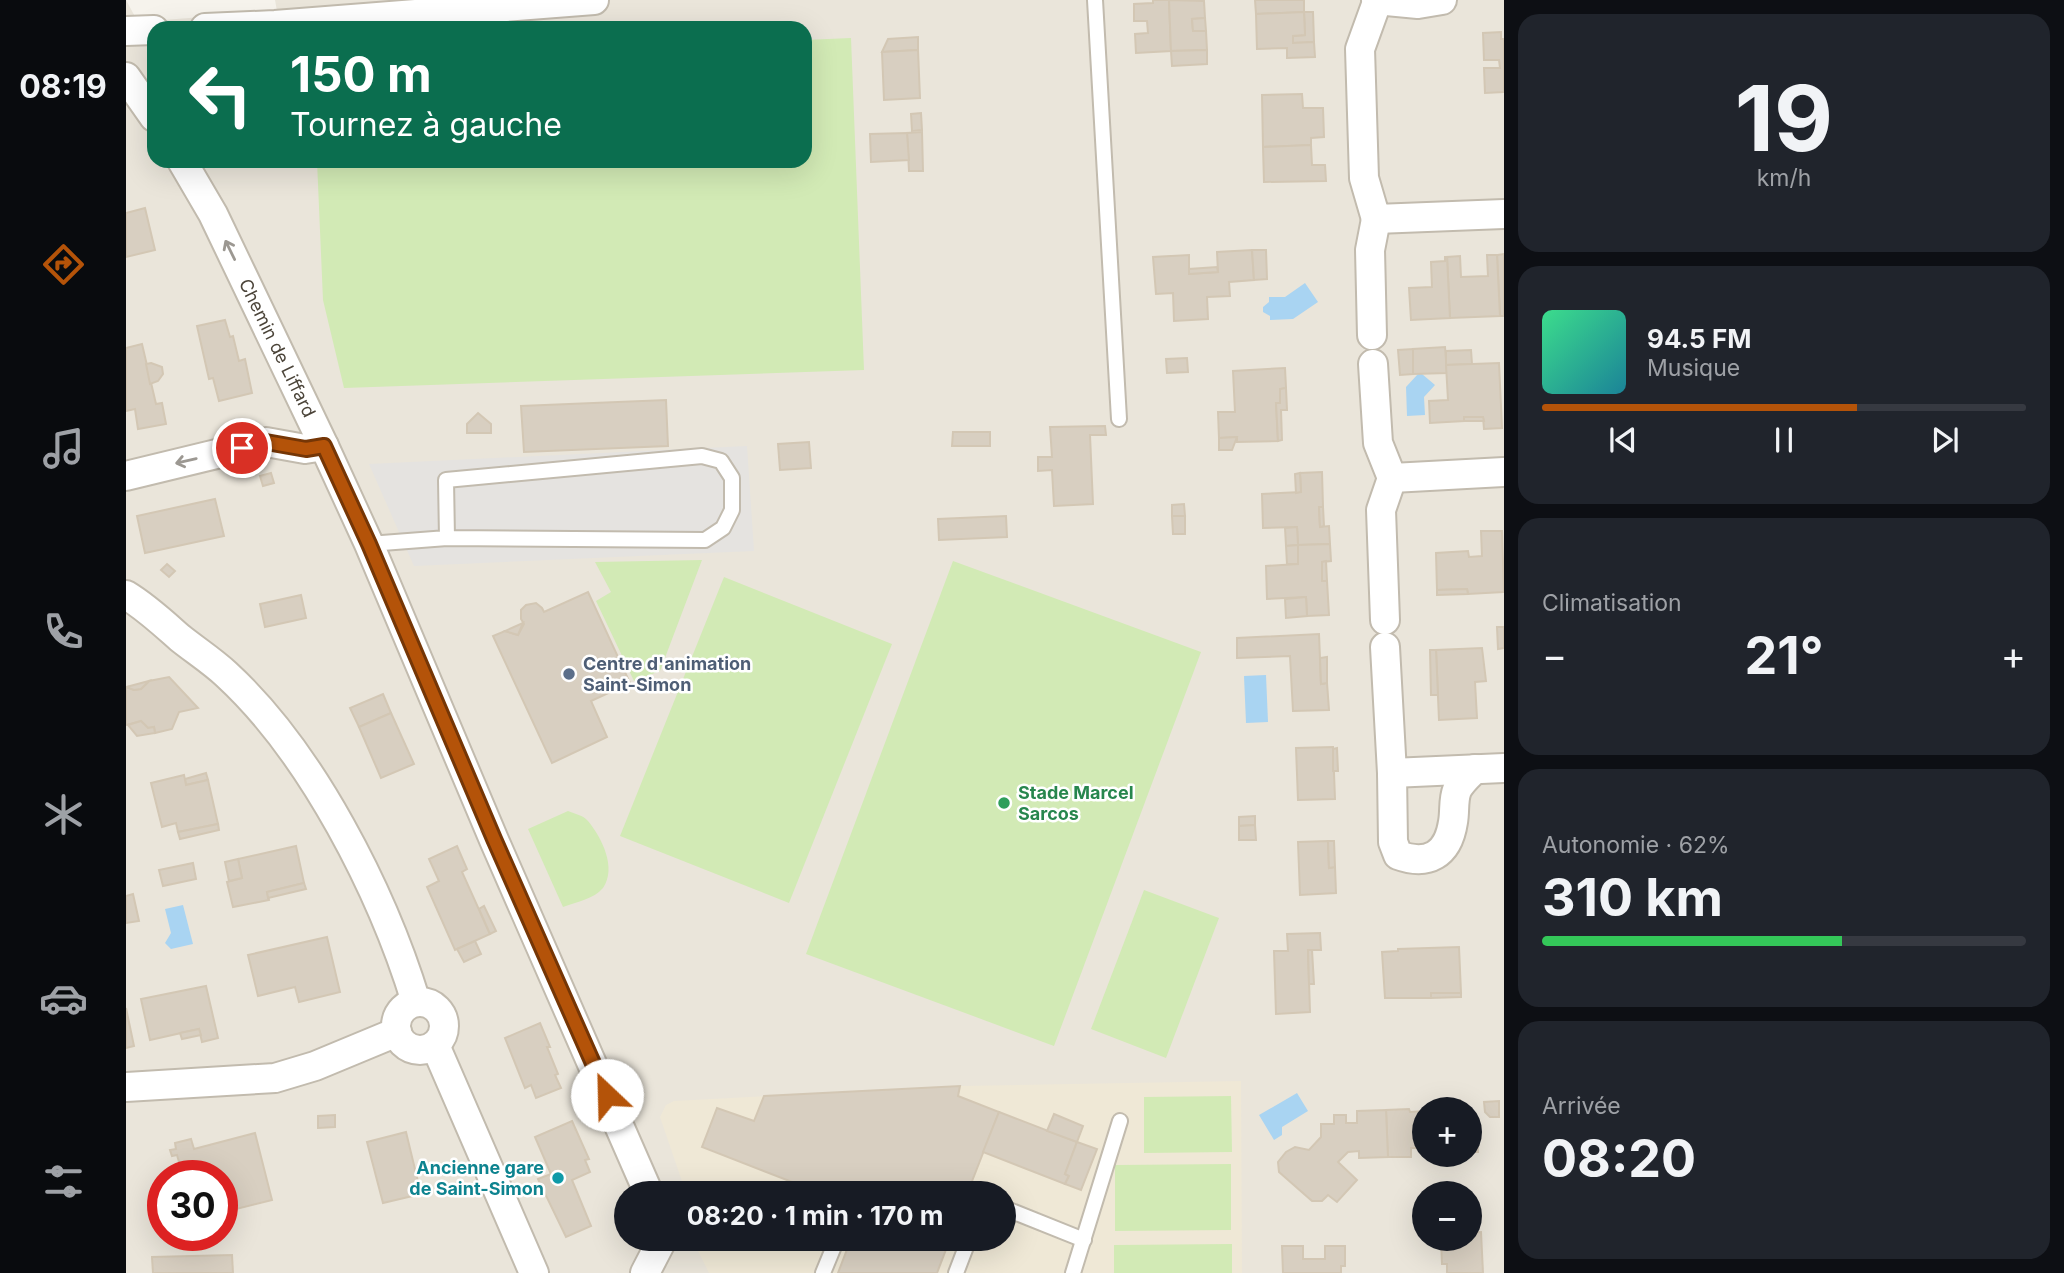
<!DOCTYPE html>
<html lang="fr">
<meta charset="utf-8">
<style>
:root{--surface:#171b24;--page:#20242c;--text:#f1f3f6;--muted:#9ea1a6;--line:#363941;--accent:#b45309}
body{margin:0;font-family:Inter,sans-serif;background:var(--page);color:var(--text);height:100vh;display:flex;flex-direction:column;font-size:26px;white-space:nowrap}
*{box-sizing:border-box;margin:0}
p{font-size:23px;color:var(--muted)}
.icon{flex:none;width:38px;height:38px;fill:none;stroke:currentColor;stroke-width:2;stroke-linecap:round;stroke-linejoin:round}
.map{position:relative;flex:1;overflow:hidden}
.sheet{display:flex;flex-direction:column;gap:14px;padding:14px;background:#0d0f14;width:560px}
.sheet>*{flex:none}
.hud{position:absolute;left:21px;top:21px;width:665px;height:147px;border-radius:21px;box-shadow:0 7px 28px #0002;background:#0b6e4f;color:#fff;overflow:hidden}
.controls{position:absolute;left:1286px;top:1097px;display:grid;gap:14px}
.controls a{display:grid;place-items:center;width:70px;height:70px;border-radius:50%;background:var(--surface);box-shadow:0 7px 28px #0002;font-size:35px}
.speed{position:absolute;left:21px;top:1160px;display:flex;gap:14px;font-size:35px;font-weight:700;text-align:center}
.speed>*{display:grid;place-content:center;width:91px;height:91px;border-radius:50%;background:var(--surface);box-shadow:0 7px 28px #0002;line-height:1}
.speed .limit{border:10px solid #d22;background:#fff;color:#111}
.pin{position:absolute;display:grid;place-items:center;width:60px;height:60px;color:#fff;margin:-30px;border:4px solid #fff;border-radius:50%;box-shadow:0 2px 7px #0007}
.me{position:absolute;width:77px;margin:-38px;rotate:336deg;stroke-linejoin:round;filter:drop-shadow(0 0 5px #0008)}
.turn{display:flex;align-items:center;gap:24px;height:147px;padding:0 28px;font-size:32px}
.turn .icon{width:91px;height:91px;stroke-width:2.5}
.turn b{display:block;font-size:49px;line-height:60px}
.big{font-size:52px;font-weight:700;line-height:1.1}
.sheet .card{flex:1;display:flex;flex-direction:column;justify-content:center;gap:10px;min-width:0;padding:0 24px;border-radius:21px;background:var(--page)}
.sheet .dial{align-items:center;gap:0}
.dial b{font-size:91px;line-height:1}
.song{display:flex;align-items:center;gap:21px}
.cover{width:84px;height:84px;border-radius:10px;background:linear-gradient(135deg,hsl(150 70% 55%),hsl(190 70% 35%))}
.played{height:7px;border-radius:4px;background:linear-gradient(90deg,var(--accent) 65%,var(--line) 65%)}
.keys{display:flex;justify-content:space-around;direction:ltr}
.heat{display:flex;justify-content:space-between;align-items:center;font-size:38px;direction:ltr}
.charge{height:10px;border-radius:5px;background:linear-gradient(90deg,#34c759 62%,var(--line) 0)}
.trip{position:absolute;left:488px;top:1181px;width:402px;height:70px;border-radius:35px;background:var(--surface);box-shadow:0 7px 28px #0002;font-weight:700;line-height:70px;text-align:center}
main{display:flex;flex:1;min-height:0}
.tabs{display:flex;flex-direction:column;width:126px;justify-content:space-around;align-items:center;background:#090b0e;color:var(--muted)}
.tabs .icon{width:49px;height:49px}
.tabs .active{color:var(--accent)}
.tabs b{font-size:32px;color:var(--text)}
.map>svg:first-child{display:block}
.residential{fill:#eae5da;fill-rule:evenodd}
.education{fill:#efe8d6}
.green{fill:#d2eab5}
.parking{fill:#e5e3e0}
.water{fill:#a9d4f2}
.building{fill:#d8cfc1;stroke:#d3c7b4;stroke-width:2}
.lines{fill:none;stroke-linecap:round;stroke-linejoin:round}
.service-casing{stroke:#c2bbae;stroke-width:18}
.minor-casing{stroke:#c2bbae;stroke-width:32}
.service{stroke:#fff;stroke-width:14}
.minor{stroke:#fff;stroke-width:28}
.oneway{stroke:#9c9892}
.route-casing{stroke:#753606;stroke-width:18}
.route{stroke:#b45309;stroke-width:12}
.service-dot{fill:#5c6f8a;stroke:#fff;stroke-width:2.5}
.leisure-dot{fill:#2e9e5b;stroke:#fff;stroke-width:2.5}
.culture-dot{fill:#0f9aa8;stroke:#fff;stroke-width:2.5}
.labels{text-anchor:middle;stroke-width:5;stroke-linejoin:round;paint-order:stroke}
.street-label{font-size:18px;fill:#4b4439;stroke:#fff}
.service-label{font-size:18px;font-weight:bold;fill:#4e5e75;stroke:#fff;text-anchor:start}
.leisure-label{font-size:18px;font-weight:bold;fill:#27864d;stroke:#fff;text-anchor:start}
.culture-label{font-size:18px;font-weight:bold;fill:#0d838f;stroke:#fff;text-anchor:end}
</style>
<main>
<nav class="tabs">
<b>08:19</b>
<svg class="icon active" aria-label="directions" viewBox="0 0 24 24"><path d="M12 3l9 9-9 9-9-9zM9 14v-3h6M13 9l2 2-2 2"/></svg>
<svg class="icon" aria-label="music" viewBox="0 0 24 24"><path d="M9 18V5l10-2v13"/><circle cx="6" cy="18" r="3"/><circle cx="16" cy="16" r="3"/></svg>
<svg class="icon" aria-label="phone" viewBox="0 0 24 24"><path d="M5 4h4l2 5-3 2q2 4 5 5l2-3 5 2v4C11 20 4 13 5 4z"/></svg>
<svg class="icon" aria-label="climate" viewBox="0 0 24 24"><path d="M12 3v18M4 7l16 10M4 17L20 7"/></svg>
<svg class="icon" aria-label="car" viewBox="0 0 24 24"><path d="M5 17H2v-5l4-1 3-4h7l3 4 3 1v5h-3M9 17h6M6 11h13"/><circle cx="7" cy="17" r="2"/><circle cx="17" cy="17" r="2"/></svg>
<svg class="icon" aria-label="filters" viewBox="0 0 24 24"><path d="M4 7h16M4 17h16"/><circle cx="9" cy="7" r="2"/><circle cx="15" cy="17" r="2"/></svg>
</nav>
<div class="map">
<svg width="1378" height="1273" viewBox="0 0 1378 1273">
<rect width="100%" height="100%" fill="#f6f3ec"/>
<path class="residential" d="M0,0L12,22L151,11L149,0H1378V1273H0ZM28,28H679V161H28ZM1298,1110H1344V1155H1298ZM37,1176H96V1236H37ZM500,1194H878V1239H500ZM1298,1194H1344V1239H1298Z"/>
<path class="education" d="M1115,1081L1116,1273H583L566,1239H878V1194L560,1193L534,1117L540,1105L548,1101L834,1086Z"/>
<g class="green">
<path d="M725,38L738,370L218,388L197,300L191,161H679V40Z"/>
<path d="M576,560L534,671L508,681L470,601L485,592L469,562Z"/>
<path d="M827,561L1075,652L928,1046L680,954Z"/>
<path d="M598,577L766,644L663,903L494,836Z"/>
<path d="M442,811C449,814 457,815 462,821C476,838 491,868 477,888C468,899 450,902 437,907L402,829Z"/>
<path d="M1018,890L1093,918L1040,1058L965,1029Z"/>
<path d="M1105,1096L1106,1152L1018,1153V1097Z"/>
<path d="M1105,1164V1230L989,1231V1165Z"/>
<path d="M1106,1244V1273H988V1245Z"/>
</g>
<path class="parking" d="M621,446L628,551L558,554L288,566L243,464Z"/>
<g class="water">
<path d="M1179,283L1192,302L1167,319L1144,320V316L1137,312V307L1143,302V297H1159Z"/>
<path d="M1292,374H1296L1309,385L1298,397L1299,415L1281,416L1280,387Z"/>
<path d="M1140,675L1142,722L1120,723L1118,676Z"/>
<path d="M57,905L67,944L45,949L39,943L45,933L39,909Z"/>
<path d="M1171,1093L1182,1111L1156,1127V1135L1148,1140L1133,1115Z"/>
</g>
<g class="building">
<path d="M1027,0H1043L1045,51L1010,53L1009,34L1022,33L1021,21H1008V4L1027,3Z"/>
<path d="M1043,0L1078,1L1079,18L1066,19L1067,31H1080L1081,50L1045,51Z"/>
<path d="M1129,0H1178V12L1130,14Z"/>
<path d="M1178,12H1187L1188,42L1167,43V36L1179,35Z"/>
<path d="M1178,12L1179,35L1167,36V43L1188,42L1189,57L1161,58V48L1131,49L1130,14Z"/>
<path d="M1079,18L1080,31H1067L1066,19Z"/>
<path d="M1375,32V39H1378V92L1359,93L1358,68H1374L1373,60H1358L1357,33Z"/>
<path d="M792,37V50L756,52L762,39Z"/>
<path d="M792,50L794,98L758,100L756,52Z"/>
<path d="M1081,50V64L1046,66L1045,51Z"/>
<path d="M1176,94L1177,108H1197L1198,137L1185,138V145L1137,147L1136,95Z"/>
<path d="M795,113L796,130L786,131L785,114Z"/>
<path d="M796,132L797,171H783L781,133Z"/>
<path d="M781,133L783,160L745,162L744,134Z"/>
<path d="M1185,145L1186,165H1199L1200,181L1138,182L1137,147Z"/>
<path d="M19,208L29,250L0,257V213Z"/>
<path d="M1126,250L1128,280L1103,282L1104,296L1081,297L1082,319L1048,321L1047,293L1030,294L1027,257L1063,255V274L1092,272L1091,252Z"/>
<path d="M1126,250H1140L1141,279L1128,280Z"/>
<path d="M1378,254V316H1374L1371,255Z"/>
<path d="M1361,255H1371L1374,316L1324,318L1321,257L1334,256L1335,277L1362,276Z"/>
<path d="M1319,257H1321L1324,318L1285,320L1283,288L1306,287L1305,262L1319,261Z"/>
<path d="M1091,267L1092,272L1063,274V269Z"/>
<path d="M99,320L104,337L107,336L113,361L119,359L126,393L93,401L87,378L83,379L71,326Z"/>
<path d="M16,344L30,404L36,403L40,424L12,429L9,409L0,411V348Z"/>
<path d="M1319,347L1321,373L1287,374V349Z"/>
<path d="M1287,349V374L1274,375L1272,350Z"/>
<path d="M1345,350L1346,364L1320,365V351Z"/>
<path d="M1061,358L1062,372L1041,373L1040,359Z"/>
<path d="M25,363L36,367L37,374L32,381L24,384L20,364Z"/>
<path d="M1373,363L1376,428L1358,429L1357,417H1338V421L1304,423L1303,401L1322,400L1320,365Z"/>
<path d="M1159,368L1160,388L1154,389V403H1150L1152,441L1111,442V437L1093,438L1092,412H1109L1107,371Z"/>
<path d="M1160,388L1161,410H1155L1156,440L1152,441L1150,403H1154V389Z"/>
<path d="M540,400L542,446L398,452L395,406Z"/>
<path d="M352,413L365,424V433H341V424Z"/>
<path d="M1338,417H1357L1358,421H1338Z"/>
<path d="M979,426L980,435H964L967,504L928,506L926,470L912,471V457H926L924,427Z"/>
<path d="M827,432H864V446H826Z"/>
<path d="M1111,437L1106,450H1093V438Z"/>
<path d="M683,442L685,468L654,470L652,444Z"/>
<path d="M1196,472L1197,507H1193L1194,527L1203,526L1204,544L1172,545L1171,527L1137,528L1136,494L1175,492L1174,473Z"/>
<path d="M145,473L148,483L137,486L134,476Z"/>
<path d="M1174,473L1175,492L1170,493L1169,474Z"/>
<path d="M89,499L98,536L19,553L11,516Z"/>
<path d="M1058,504L1059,516H1046V505Z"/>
<path d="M1193,507H1197L1198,526L1194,527Z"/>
<path d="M880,516L881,537L813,540L812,519Z"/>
<path d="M1046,516H1059V534H1047Z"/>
<path d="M1171,527L1172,545L1160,546L1159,528Z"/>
<path d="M1355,531H1376L1378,592L1342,594L1341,589L1311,590L1310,553L1342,551L1343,557L1356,556Z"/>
<path d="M1204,544L1205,561L1196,562V581H1201L1203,615L1181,616L1180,597L1141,599L1140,566L1172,564V545Z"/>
<path d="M1172,545V564H1161L1160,546Z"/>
<path d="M1200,561L1201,581H1196V562Z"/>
<path d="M41,564L49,571L43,577L35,570Z"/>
<path d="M1341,589L1342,594L1311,595V590Z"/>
<path d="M462,592L504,683L465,701L481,737L426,763L367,636L379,631L392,635L398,624L395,619V610L400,605L410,603L416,608L418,612Z"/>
<path d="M175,595L180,618L139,627L134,604Z"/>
<path d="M1180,597L1181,616L1160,618L1159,599Z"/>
<path d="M397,623L392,635L379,631Z"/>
<path d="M1371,627H1378V648L1372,649Z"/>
<path d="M1193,634L1195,684L1201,683L1203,710L1167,711L1164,656L1111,658V638Z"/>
<path d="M1356,648L1360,681L1349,682L1351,718L1313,720L1310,650Z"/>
<path d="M1304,650H1310L1312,695H1305Z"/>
<path d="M1201,657V683L1195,684L1194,658Z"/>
<path d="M43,677L72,708L53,712L46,729L29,733L28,727L22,728L15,721L0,725V687L8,690L15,689L23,681Z"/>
<path d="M23,681L15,689L8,690L0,687Z"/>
<path d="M257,694L265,713L233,727L224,708Z"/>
<path d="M265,713L288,764L255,778L233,727Z"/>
<path d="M15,721L22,728L28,727L29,733L11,736L2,725Z"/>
<path d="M1207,747L1209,799L1172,800L1170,748Z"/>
<path d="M1211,748L1212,771H1207V749Z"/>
<path d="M80,773L82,780L60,785L59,779Z"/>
<path d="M58,775L60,785L82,780L92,824L52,832L50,823L36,827L25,783Z"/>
<path d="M1129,816V825L1113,826V817Z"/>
<path d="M92,824L93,830L54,839L52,832Z"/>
<path d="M1129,825L1130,840H1113V826Z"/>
<path d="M1202,841L1203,868L1209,867L1210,893L1174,895L1172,842Z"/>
<path d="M1202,841H1208L1209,867L1203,868Z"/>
<path d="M170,846L178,883L141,892L143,900L107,907L101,882L116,878L112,859Z"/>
<path d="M331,846L341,869L336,872L364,934L329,950L301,887L313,881L303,859Z"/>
<path d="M112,859L116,878L103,881L99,862Z"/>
<path d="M67,863L70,879L37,886L33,870Z"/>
<path d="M178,883L180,889L142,898L141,892Z"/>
<path d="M7,894L13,921L0,923V896Z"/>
<path d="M358,906L370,931L364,934L353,909Z"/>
<path d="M1194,933L1195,950H1182L1184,1012L1150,1014L1148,951H1162L1161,934Z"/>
<path d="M201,937L214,992L173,1002L169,987L132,996L122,955Z"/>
<path d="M349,941L355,954L338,962L331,949Z"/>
<path d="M1333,947L1335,993H1305V998H1259L1256,952L1272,951V949Z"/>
<path d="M1182,950H1186L1188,984H1183Z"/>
<path d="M80,986L92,1038L76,1042L73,1029L24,1040L15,999Z"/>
<path d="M1305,993H1335V997L1305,998Z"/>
<path d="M0,1008L8,1046L0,1048Z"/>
<path d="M414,1023L424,1047H421L432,1074L429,1075L435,1088L410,1098L405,1085L399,1088L379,1038Z"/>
<path d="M73,1029L75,1035L56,1039L54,1033Z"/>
<path d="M834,1086L832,1096L873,1112L841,1194H697L576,1147L591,1108L628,1121L638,1096Z"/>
<path d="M1334,1100L1335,1110H1310V1101Z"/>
<path d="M1373,1101V1117H1364L1359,1112L1358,1102Z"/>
<path d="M1283,1109L1284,1112L1298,1111V1148H1285V1157H1262L1260,1110Z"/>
<path d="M1260,1110L1262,1157L1233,1158V1151L1222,1152L1212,1162L1231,1180L1211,1202L1202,1195L1196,1201H1186L1153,1172L1152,1162L1160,1152L1169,1147L1183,1150L1195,1137V1124H1208V1115H1220V1123H1231V1111Z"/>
<path d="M873,1112L951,1142L939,1174L943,1176L939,1184L857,1152Z"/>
<path d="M928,1114L957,1126L951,1142L921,1131Z"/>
<path d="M209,1115V1127L192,1128V1116Z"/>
<path d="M446,1121L463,1159L459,1160L464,1172L446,1180L465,1226L440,1237L412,1179L425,1174L409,1137Z"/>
<path d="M1351,1127L1352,1152H1344V1128Z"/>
<path d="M280,1132L295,1194L257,1203L241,1142Z"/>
<path d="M129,1133L146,1200L98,1212L96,1176H57L51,1155L46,1156L44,1150L50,1149L49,1143L65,1139L68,1149Z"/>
<path d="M951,1142L971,1149L955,1190L939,1184L943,1176L939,1174Z"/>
<path d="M1355,1232L1357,1273H1321V1264H1316L1315,1239H1344V1233Z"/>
<path d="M725,1239L732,1241L824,1239L811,1273H712Z"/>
<path d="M1156,1246H1177V1259H1199V1246H1219V1266H1215V1273H1157Z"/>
<path d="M106,1255L107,1273H27L26,1257Z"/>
</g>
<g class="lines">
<defs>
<g id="service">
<path d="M969,0L993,419"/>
<path d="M243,544L321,538L579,540L597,528L606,510V478L595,461L576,456L320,480L321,538"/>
<path d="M878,1208L958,1240"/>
<path d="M697,1273L711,1239"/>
<path d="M830,1273L843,1239"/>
<path d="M947,1273L994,1121"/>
</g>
<g id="minor">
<path d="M1250,0L1292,4L1316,0"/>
<path d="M1251,2L1234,49L1238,178L1250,219L1378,214"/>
<path d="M79,28L149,25L468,0"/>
<path d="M0,31L28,30"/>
<path d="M0,77L28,117"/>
<path d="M56,161L87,214L198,446L243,544L368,840L523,1194"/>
<path d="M1246,335L1244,250L1250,219"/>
<path d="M1247,364L1252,443L1266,478L1255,510L1259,620"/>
<path d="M0,476L140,442L179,449L198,446"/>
<path d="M1266,478L1378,472"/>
<path d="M0,595C20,607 37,623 54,638C69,650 86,661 100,674C186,753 256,891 290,1002"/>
<path d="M1259,647L1266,773L1378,768"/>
<path d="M1266,773L1267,842L1272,855C1302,866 1322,855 1327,822C1329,811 1327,800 1331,790C1335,782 1343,775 1349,769"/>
<circle cx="294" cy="1026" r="24"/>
<path d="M309,1045L408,1273"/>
<path d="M0,1087L149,1078L189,1066L271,1032"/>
<path d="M519,1273L534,1244L533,1239"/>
</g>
</defs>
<use href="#service" class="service-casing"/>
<use href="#minor" class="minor-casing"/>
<use href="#service" class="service"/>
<use href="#minor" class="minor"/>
</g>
<defs><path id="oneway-shaft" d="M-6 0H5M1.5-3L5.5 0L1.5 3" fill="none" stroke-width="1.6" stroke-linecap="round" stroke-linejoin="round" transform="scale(1.75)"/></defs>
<g class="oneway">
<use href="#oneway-shaft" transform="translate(104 250) rotate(-116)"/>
<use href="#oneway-shaft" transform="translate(60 461) rotate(167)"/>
</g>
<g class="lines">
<defs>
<path id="route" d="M116,448L140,442L180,449L198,446L243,544L368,839L481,1095"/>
</defs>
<use href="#route" class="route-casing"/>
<use href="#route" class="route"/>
</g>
<circle class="service-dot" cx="443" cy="674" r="7"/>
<circle class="leisure-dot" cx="878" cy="803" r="7"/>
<circle class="culture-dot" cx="432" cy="1178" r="7"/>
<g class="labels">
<g class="street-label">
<text transform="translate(151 348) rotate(64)" y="6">Chemin de Liffard</text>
</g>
<g class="service-label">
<text x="457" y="670">Centre d'animation<tspan x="457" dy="21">Saint-Simon</tspan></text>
</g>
<g class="leisure-label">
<text x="892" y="799">Stade Marcel<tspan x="892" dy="21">Sarcos</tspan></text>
</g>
<g class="culture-label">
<text x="418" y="1174">Ancienne gare<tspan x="418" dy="21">de Saint-Simon</tspan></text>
</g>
</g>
</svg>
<div class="controls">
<a>+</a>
<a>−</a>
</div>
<div class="speed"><div class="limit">30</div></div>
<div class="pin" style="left:116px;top:448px;background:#d93025"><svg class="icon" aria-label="arrive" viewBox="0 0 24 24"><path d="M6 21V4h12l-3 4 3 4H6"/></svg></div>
<svg class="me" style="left:481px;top:1095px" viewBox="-20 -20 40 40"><circle r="19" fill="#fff"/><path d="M0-13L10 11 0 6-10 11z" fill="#b45309"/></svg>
<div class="trip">08:20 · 1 min · 170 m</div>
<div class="hud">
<div class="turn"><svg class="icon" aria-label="left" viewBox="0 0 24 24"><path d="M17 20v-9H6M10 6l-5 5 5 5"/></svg><div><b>150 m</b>Tournez à gauche</div></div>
</div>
</div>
<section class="sheet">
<div class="card dial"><b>19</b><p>km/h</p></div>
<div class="card">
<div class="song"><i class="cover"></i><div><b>94.5 FM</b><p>Musique</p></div></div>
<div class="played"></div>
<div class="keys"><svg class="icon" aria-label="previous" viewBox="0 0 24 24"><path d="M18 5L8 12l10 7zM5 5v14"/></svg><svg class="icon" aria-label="pause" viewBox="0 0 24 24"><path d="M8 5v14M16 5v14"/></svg><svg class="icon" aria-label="next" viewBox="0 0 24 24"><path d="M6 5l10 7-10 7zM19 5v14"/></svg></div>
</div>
<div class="card"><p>Climatisation</p>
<div class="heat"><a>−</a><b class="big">21°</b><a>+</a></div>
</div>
<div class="card"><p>Autonomie · 62%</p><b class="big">310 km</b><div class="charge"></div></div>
<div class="card"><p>Arrivée</p><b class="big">08:20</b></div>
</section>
</main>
